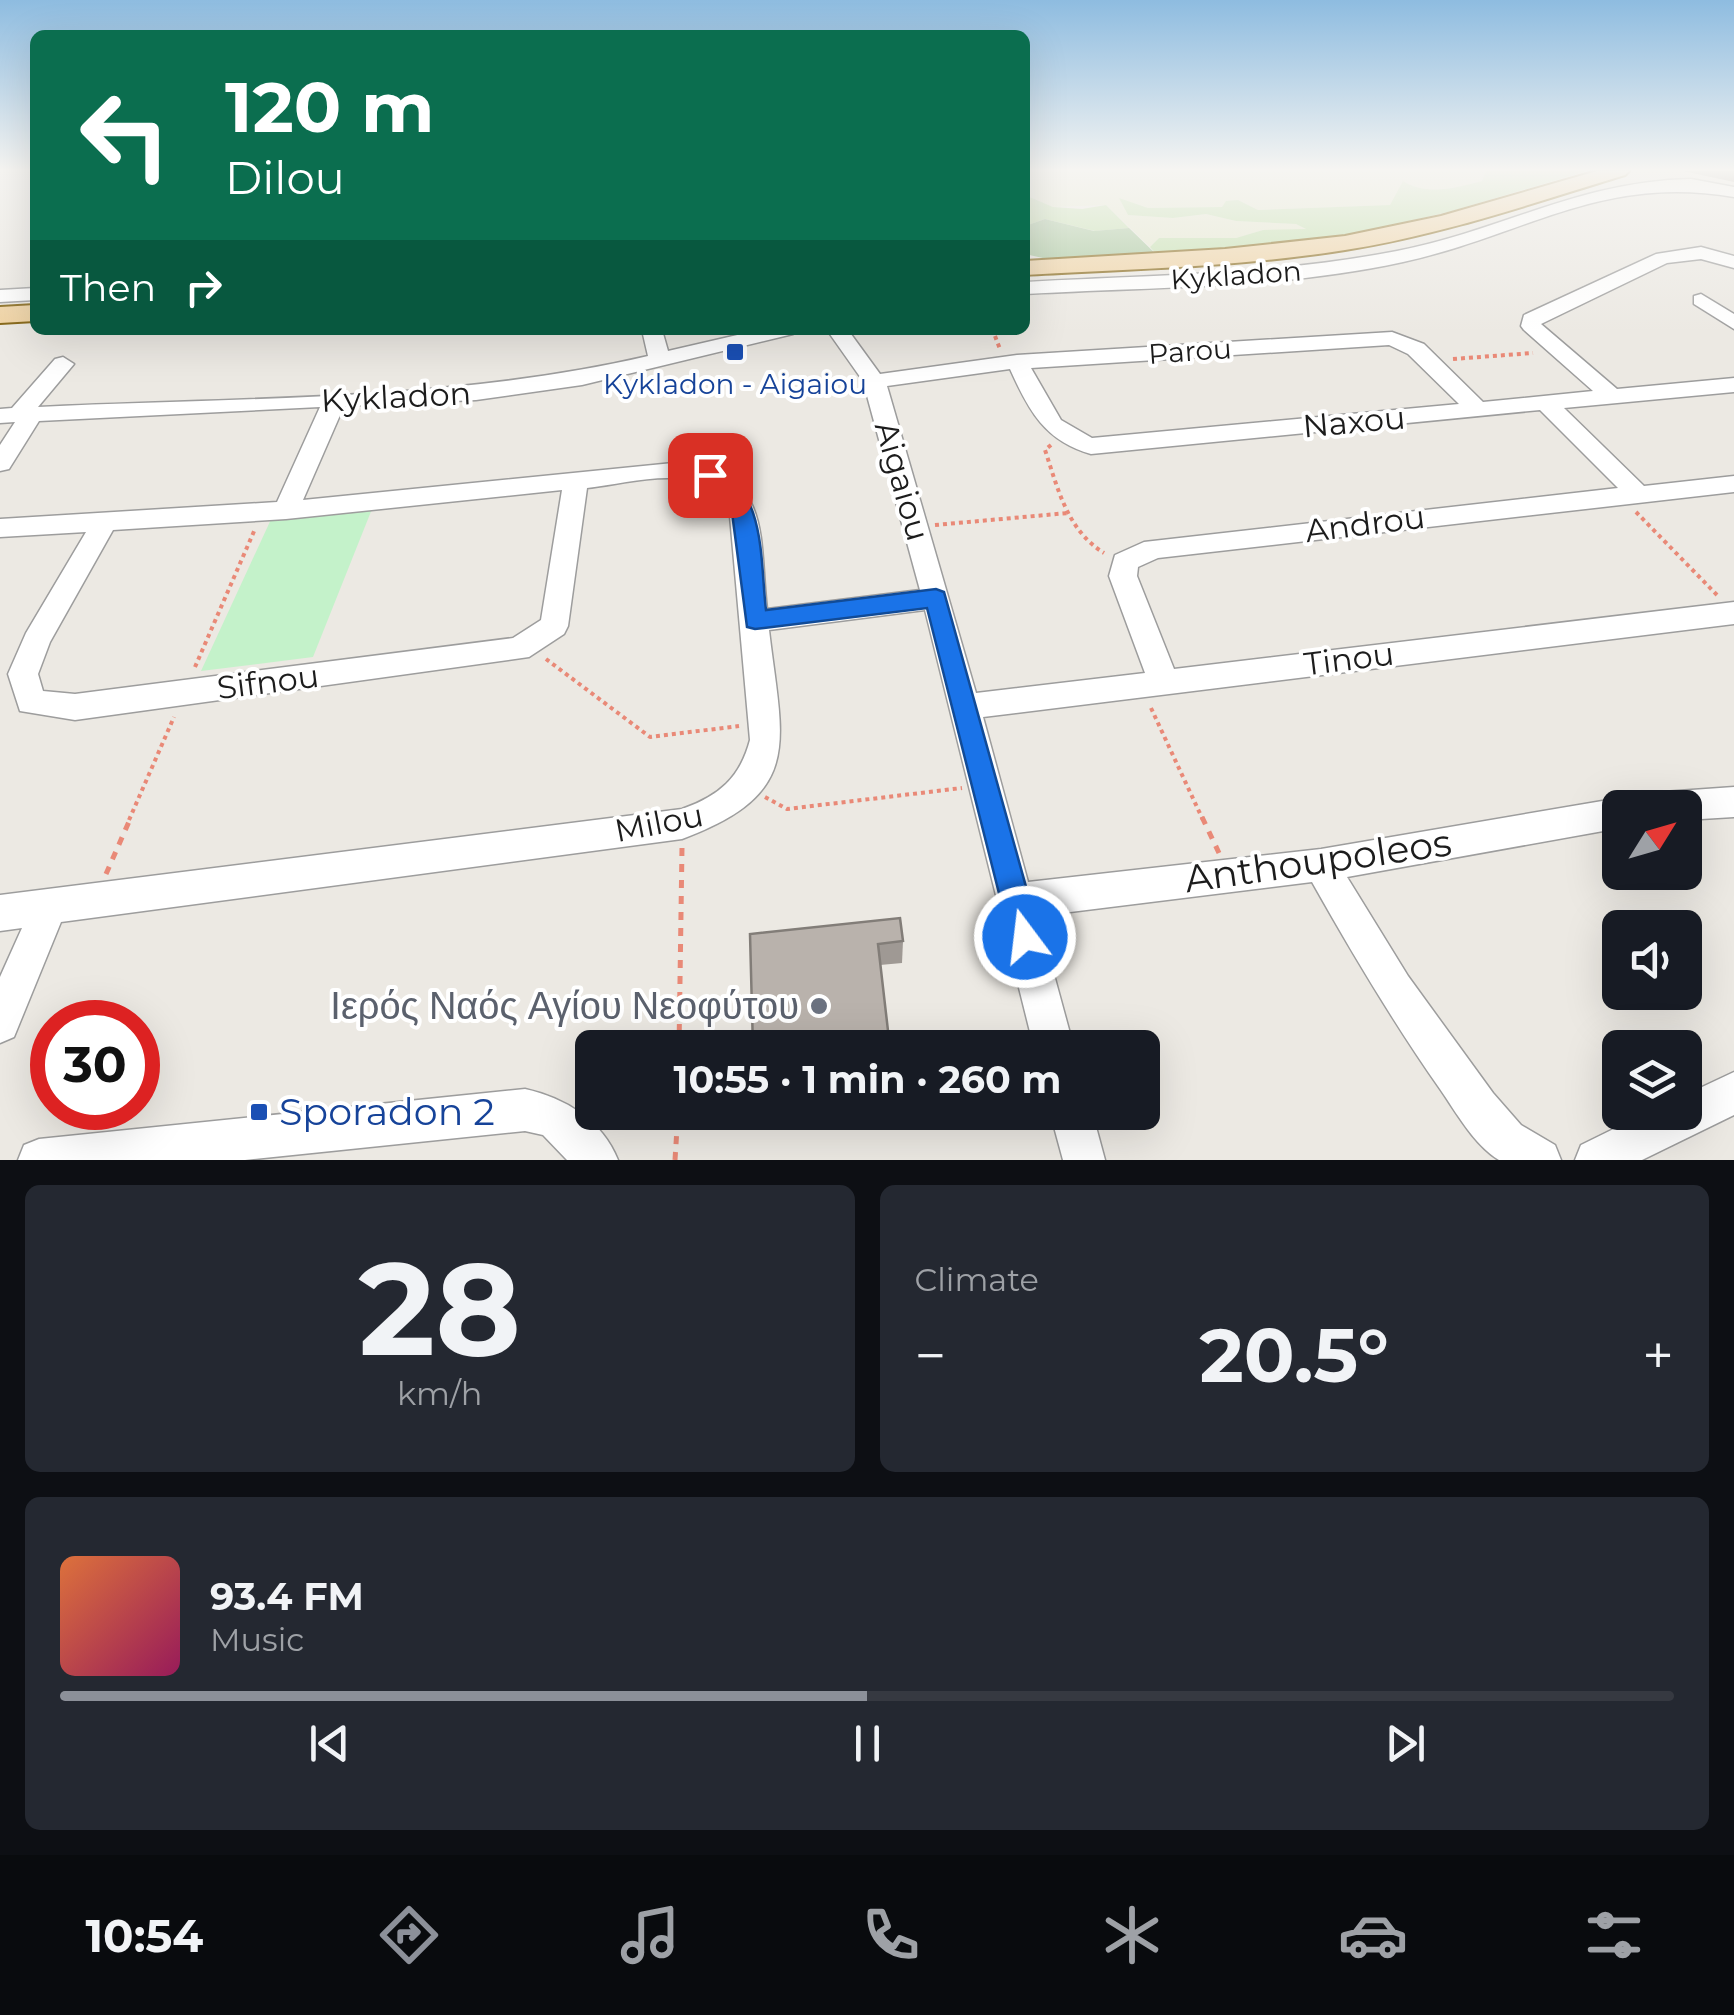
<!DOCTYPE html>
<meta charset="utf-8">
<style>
:root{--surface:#171b24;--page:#242831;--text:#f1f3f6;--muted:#9ea1a6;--line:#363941;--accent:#8c9099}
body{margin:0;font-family:Montserrat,sans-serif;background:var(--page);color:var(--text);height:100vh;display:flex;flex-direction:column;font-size:38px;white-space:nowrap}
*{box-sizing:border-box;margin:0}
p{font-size:32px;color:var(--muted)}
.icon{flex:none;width:55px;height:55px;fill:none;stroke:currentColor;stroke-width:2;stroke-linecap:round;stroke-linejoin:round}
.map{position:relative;height:1160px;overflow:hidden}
.details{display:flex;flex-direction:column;gap:25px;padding:25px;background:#0d0f14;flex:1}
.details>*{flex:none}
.hud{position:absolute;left:30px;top:30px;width:1000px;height:305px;border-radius:15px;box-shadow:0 10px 40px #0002;background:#0b6e4f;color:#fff;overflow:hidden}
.needle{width:65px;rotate:53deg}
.fabs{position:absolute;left:1602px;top:790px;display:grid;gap:20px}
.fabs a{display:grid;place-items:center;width:100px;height:100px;border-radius:15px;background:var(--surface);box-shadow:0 10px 40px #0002;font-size:50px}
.speed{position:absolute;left:30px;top:1000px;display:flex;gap:20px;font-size:50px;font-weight:700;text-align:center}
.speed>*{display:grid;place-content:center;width:130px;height:130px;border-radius:50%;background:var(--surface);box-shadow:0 10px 40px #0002;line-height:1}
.speed .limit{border:15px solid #d22;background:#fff;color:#111}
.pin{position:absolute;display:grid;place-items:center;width:85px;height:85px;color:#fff;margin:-42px;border-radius:20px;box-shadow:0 5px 15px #0006}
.me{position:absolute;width:110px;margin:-55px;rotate:345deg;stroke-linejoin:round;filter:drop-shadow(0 0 8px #0008)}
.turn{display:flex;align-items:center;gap:35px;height:210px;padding:0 30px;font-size:45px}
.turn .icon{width:130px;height:130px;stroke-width:2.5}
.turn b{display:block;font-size:70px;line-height:85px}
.then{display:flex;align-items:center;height:95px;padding:0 30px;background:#0003;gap:20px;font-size:38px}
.big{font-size:75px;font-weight:700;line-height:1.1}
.details .tile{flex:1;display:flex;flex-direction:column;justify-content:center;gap:15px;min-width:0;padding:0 35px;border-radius:15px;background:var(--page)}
.details .dial{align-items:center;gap:0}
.dial b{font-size:130px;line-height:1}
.song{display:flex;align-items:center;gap:30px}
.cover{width:120px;height:120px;border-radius:15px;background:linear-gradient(135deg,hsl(20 70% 55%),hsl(330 70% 35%))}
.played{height:10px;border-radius:5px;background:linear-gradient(90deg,var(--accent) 50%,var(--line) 50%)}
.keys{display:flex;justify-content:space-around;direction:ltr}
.heat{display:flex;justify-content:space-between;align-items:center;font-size:55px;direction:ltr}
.details .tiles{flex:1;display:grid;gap:25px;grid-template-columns:1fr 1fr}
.tile:last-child{grid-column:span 2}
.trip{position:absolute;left:575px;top:1030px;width:585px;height:100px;border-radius:15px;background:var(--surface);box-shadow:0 10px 40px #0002;font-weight:700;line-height:100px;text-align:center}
.dock{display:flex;height:160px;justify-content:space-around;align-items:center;background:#090b0e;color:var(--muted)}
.dock .icon{width:70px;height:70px}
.dock .active{color:var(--accent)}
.dock b{font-size:45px;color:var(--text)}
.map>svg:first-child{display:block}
.farmland{fill:#e6e9d0}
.grass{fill:#c4e1ae}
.forest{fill:#a6c79c}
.park{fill:#c4f2ca}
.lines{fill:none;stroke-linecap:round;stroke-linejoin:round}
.minor-casing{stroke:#9d9d9d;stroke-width:3}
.major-casing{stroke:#836311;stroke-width:4}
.path-far2{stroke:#e98977;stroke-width:2.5;stroke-dasharray:4 4;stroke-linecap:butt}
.path-far1{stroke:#e98977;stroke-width:4;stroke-dasharray:4 4;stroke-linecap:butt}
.path{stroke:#e98977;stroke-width:5;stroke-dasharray:8 8;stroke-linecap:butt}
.minor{fill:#fff;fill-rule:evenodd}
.major{fill:#f0d3a3;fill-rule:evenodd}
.wall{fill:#9f9994}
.building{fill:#b9b2ac;stroke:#827d78;stroke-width:2.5}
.route{fill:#1a73e8;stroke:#114b97;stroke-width:2.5}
.transit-dot{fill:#1a4fb4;stroke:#fff;stroke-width:4}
.worship-dot{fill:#6b7280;stroke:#fff;stroke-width:4}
.labels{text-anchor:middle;stroke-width:8;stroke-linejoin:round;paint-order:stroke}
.far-street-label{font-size:28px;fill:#1c1c1c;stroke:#fff}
.far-transit-label{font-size:28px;fill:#164399;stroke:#fff}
.street-label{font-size:32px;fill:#1c1c1c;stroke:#fff}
.near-street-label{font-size:38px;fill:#1c1c1c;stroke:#fff}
.near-worship-label{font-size:38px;fill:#5b616d;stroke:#fff;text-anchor:end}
.near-transit-label{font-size:38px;fill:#164399;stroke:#fff;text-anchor:start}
</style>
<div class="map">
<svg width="1734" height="1160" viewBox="0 0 1734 1160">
<rect width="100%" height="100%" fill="#ece9e3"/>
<path class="farmland" d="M1025,171H1486L1482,181L1463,187L1418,191L1403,182L1391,205L1258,210L1238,200L1223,207L1148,208L1120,199L1128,215L1173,218L1206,214L1236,221L1296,224L1308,230H1263L1236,238H1159L1150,247L1106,205L1053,207L1025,195Z"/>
<g class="grass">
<path d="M1486,171H1587L1452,211L1346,236L1158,256L1150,247L1159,238H1236L1263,230L1306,229L1296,224L1236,221L1206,214L1173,218L1128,215L1119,198L1148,208L1222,207L1226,201L1238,200L1258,210L1390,205L1403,181C1426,196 1456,188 1482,181Z"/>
<path d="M1025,195L1053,207L1082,209L1106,205L1129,228L1095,231L1045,219L1025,226Z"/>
</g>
<path class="forest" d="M1045,219L1094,231L1129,228L1158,256L1056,261L1025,254V226Z"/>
<path class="park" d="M374,504L313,657L201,671L273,515Z"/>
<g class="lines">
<defs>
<g id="minor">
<path d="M1691,179L1734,187V197C1601,174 1526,235 1403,262C1280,289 1151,287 1025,294V282C1149,275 1274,275 1397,251C1501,231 1580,181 1691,179Z"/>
<path d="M1701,247L1734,256V268L1701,259L1667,263L1541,324L1617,389L1734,378V392L1564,408L1644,486L1734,476V492L1158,558L1138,567L1137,576L1174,669L1734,602V624L983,717L1028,882L1321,849L1620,798L1633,805L1637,797L1649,793L1734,787V817L1685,820V808H1620V828L1347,877L1408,976L1493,1093L1521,1125L1555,1145L1561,1160H1499C1474,1145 1456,1112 1440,1089C1393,1022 1352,953 1312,882L1038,916L1074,1048H1034L925,610L769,630C782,742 806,793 682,839L61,922L14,1037L0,1043V977L22,928L0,931V895L682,809C719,796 740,778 750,740L729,505C699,461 633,483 587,488L568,626L564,634L529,657L75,720L20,711L8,674L26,633L86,532L0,537V519L277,502L320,407L39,421L9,469L0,471V445L15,422L0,423V409L12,408L55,359L63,357L74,364L38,407C241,397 450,402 648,356L642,330H662L668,351L759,330H796L793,334L582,385L476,400L344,406L303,500L693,461C772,482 759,541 767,609L920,590L863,381L827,330H848L880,374L1017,355L1392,332L1424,344L1483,402L1593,391L1524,330L1521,326L1524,315L1656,254ZM1389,345L1408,354L1459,404L1092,438L1061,420L1031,368ZM1010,369C1029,411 1045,441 1091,454L1540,410L1618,488L1144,542L1115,555L1109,576L1145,673L976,693L887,386ZM562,490L541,620L513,638L75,694L43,691L38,674L50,642L113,530L286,519Z"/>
<path d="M35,288V300L0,302V290Z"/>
<path d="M1701,294L1734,314V329L1694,304V296Z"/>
<path d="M1734,1072V1115L1642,1160H1575L1581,1145L1648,1112H1685V1095Z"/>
<path d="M525,1089C565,1098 602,1120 618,1160H567L543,1135L525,1131L245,1160H18L24,1145L39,1139Z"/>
<path d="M1050,1112H1092L1105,1160H1063Z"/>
</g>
<g id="major">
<path d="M1597,171H1629L1625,175C1533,203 1441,235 1345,250C1239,267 1132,269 1025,275V261L1225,249L1345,236L1441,216Z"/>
<path d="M35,305V321L0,323V307Z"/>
</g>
</defs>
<use href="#minor" class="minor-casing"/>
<use href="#major" class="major-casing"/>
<path class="path-far2" d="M992,330L996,339"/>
<g class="path-far1">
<path d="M995,336L1000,349"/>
<path d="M1453,359L1533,353"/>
<path d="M1051,445L1045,450C1058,489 1067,530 1104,553"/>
<path d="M1636,512L1717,595"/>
<path d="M935,525L1068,513"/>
<path d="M546,659L650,737L739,726"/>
<path d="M195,667L255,529"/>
<path d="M1151,708L1203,820"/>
<path d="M765,797L787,809L962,788"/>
<path d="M129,820L174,717"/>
</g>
<g class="path">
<path d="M1202,817L1219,853"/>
<path d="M106,874L131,817"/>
<path d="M679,1048L682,847"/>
<path d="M675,1160L678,1112"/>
</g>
<use href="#minor" class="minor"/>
<use href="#major" class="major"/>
</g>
<g class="wall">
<path d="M1683,171H1734V182Z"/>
<path d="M750,934L903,941L902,963L880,965Z"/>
<path d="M779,1112H874V1115L782,1126Z"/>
</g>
<path class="building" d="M900,918L903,941L878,944L890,1048H753L750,934Z"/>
<linearGradient id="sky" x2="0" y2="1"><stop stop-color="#8ebce0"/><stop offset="0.51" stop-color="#f6f5f2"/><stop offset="1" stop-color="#f6f5f2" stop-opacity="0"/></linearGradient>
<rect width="1734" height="333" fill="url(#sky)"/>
<path class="route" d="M710,468C767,485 760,563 766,610L936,589L944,592L1040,937L1036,948L1025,952L1014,948L1010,937L927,608L755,629L747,627L731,505L722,491L700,475Z"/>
<g class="transit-dot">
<rect x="725" y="342" width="20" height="20" rx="5"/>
<rect x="249" y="1102" width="20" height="20" rx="5"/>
</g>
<circle class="worship-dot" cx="819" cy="1006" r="10"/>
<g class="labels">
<g class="far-street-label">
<text transform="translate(1236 275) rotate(-4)" y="10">Kykladon</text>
<text transform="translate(1190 351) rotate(-4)" y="10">Parou</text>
</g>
<g class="far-transit-label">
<text x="735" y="394">Kykladon - Aigaiou</text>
</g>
<g class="street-label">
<text transform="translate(396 397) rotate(-3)" y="11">Kykladon</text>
<text transform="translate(1354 422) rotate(-5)" y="11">Naxou</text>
<text transform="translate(902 481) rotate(74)" y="11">Aigaiou</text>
<text transform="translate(1365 524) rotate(-7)" y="11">Androu</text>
<text transform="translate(1349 659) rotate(-7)" y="11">Tinou</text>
<text transform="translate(268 682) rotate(-7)" y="11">Sifnou</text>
<text transform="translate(659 823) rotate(-11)" y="11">Milou</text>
</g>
<g class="near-street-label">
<text transform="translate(1318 861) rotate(-8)" y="13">Anthoupoleos</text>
</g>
<g class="near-worship-label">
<text x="799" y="1019">Ιερός Ναός Αγίου Νεοφύτου</text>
</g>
<g class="near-transit-label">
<text x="279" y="1125">Sporadon 2</text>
</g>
</g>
</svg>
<div class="fabs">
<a><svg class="needle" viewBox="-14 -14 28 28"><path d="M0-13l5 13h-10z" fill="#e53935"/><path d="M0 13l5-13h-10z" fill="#9ea1a6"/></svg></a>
<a><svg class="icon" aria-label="sound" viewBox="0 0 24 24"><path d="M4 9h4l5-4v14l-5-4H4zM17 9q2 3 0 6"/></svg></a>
<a><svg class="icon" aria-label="layers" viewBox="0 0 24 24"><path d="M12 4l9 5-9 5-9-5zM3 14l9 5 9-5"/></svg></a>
</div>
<div class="speed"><div class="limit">30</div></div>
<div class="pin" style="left:710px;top:475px;background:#d93025"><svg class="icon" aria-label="arrive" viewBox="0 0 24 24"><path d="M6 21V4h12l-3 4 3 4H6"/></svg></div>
<svg class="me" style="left:1025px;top:937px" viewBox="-20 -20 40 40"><circle r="17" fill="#1a73e8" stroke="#fff" stroke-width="3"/><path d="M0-11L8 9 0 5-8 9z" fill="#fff"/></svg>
<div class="trip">10:55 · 1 min · 260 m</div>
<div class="hud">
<div class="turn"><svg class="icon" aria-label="left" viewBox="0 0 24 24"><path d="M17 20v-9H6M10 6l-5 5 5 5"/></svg><div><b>120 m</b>Dilou</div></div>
<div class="then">Then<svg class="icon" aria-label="right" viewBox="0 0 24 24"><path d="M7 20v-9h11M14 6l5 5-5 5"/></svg></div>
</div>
</div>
<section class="details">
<div class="tiles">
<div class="tile dial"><b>28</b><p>km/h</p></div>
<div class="tile"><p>Climate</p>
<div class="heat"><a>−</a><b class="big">20.5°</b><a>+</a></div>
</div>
<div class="tile">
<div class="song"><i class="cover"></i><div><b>93.4 FM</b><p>Music</p></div></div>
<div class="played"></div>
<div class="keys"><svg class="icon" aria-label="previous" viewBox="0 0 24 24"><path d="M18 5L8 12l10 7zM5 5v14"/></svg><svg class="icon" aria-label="pause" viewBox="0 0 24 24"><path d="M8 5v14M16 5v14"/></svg><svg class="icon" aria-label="next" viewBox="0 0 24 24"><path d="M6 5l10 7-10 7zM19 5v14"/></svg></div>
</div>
</div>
</section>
<nav class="dock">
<b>10:54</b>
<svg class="icon active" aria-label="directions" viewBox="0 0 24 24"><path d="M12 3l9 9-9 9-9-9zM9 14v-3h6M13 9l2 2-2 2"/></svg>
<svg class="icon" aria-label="music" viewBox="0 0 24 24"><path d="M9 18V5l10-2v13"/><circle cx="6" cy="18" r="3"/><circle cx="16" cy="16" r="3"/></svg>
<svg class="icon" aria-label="phone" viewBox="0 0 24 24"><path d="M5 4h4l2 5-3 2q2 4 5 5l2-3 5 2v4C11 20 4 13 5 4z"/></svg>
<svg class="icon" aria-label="climate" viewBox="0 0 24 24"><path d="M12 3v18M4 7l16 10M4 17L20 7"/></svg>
<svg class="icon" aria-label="car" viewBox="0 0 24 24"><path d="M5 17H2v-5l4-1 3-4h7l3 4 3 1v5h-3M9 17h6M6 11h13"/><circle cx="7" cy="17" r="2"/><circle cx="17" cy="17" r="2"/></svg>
<svg class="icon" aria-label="filters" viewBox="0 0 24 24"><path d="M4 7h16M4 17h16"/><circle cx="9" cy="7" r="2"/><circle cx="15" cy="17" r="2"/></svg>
</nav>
